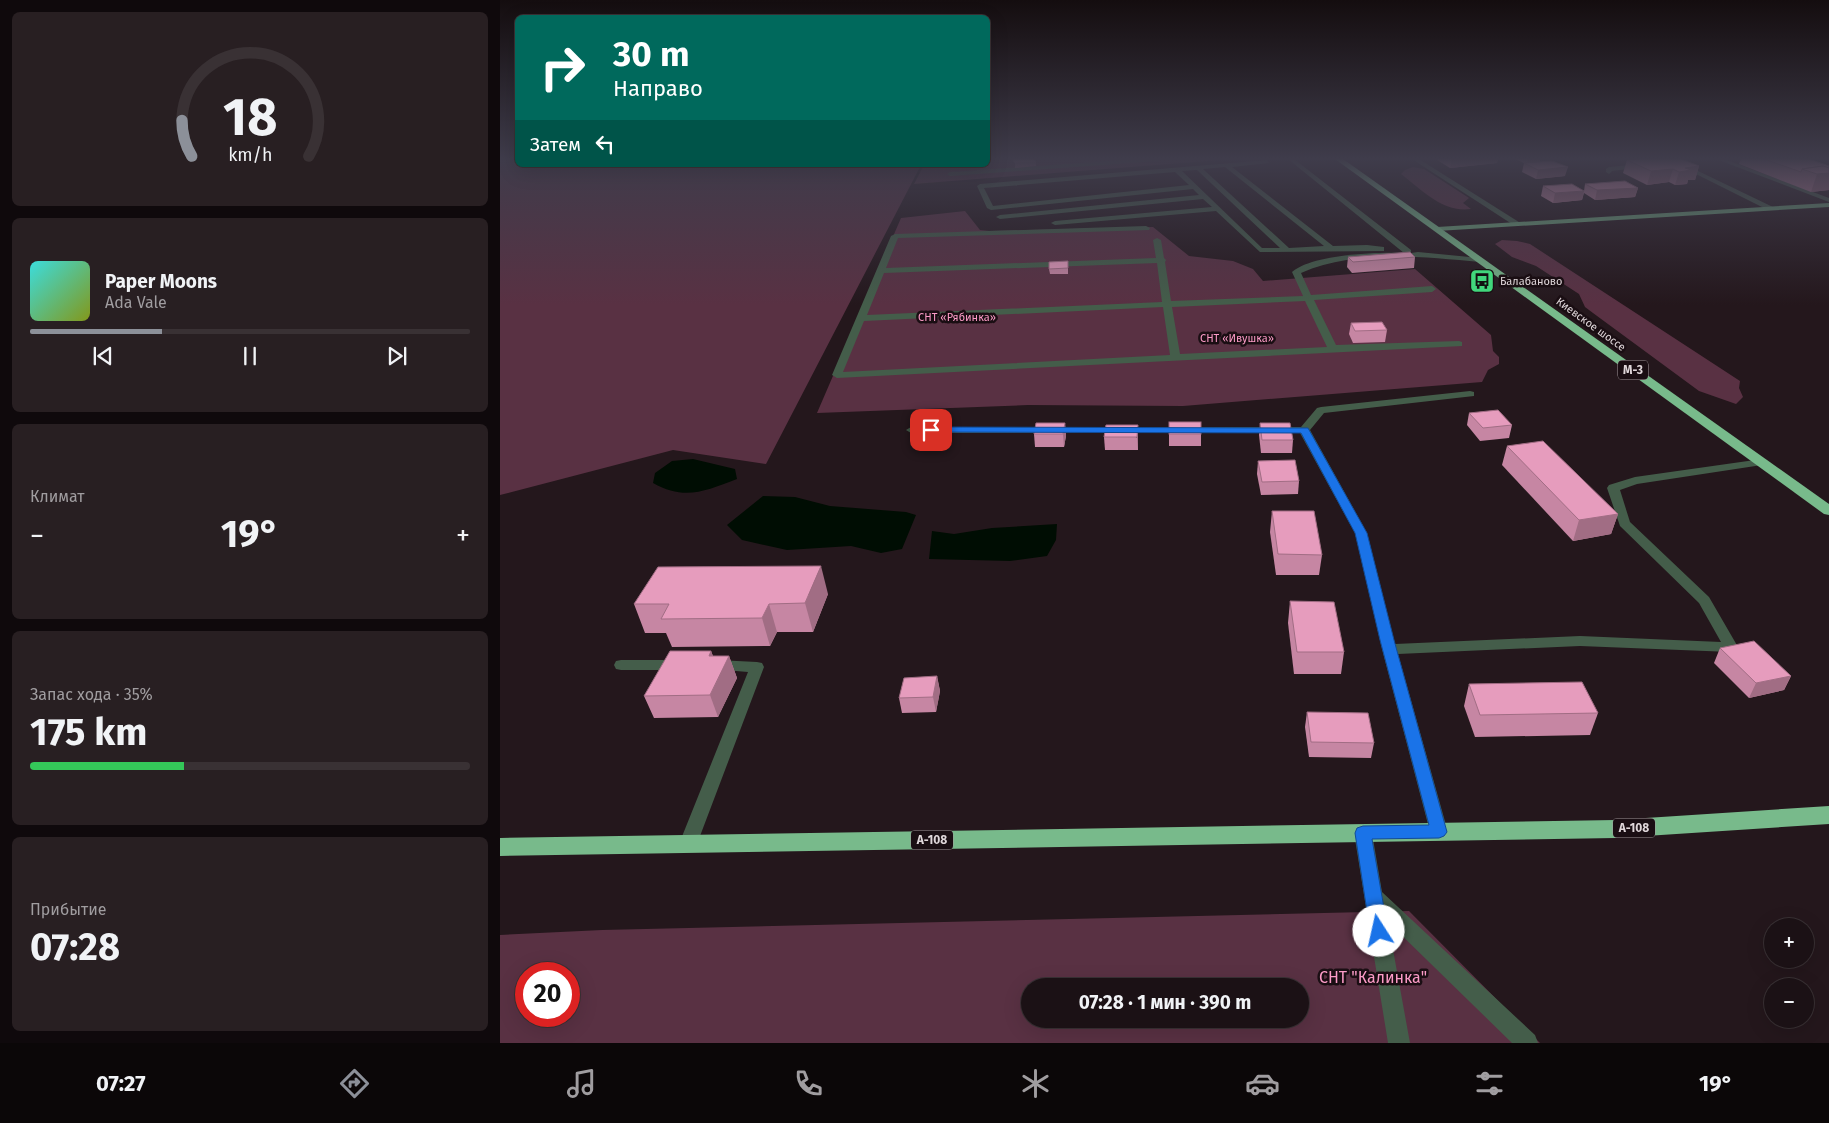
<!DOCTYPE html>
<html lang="ru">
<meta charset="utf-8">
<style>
:root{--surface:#1b1115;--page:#281f22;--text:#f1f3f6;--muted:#a09da0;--line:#393134;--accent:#8c9099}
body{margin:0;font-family:"Fira Sans",sans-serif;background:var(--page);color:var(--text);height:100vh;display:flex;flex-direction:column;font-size:19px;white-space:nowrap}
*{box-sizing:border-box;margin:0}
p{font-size:16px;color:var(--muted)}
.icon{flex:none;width:28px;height:28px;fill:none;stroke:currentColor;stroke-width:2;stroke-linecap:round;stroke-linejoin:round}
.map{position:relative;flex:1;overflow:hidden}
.details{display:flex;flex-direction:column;gap:12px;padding:12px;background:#0f090c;width:500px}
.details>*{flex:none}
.banner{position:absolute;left:15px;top:15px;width:475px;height:152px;border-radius:8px;box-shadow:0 5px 20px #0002,0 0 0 1px var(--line);background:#00695c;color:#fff;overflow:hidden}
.tools{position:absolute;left:1264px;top:918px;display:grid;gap:10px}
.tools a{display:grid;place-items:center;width:50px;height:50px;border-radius:50%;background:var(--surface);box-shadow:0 5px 20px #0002,0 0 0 1px var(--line);font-size:25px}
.speed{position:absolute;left:15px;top:962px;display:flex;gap:10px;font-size:25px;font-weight:700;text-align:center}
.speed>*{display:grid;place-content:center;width:65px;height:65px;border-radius:50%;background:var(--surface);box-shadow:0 5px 20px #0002,0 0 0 1px var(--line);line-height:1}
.speed .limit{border:8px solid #d22;background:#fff;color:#111}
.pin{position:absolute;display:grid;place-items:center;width:42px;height:42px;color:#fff;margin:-21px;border-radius:10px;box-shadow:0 2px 8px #0006}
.me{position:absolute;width:55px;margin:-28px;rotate:350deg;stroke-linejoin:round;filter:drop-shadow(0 0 4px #0008)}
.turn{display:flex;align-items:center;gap:18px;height:105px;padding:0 15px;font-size:22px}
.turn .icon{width:65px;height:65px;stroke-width:2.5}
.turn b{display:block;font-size:35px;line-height:42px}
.then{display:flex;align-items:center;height:48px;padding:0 15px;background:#0003;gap:10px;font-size:19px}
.big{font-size:38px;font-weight:700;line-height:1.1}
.details .card{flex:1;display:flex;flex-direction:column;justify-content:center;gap:8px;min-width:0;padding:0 18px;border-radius:8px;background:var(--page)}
.details .dial{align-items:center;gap:0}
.dial svg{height:130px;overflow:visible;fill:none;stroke:var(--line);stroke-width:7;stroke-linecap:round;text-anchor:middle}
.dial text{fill:var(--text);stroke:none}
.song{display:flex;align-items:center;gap:15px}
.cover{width:60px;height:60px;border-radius:8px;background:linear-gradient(135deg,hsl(180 70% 55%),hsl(70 70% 35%))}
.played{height:5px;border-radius:2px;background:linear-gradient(90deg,var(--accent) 30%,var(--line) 30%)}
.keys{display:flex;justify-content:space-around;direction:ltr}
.heat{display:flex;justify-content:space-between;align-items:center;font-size:28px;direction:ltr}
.charge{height:8px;border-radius:4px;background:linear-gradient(90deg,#34c759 35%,var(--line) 0)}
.trip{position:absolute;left:521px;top:978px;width:288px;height:50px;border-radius:25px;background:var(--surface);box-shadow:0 5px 20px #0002,0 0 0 1px var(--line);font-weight:700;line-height:50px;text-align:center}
.dock{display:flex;height:80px;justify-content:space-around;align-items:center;background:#0b0708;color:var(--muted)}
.dock .icon{width:35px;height:35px}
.dock .selected{color:var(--accent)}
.dock b{font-size:22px;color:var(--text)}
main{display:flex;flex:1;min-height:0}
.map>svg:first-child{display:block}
.green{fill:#593143;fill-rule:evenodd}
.water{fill:#000d03}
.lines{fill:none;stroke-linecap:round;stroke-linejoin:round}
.minor{fill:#445d4a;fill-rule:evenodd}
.major{fill:#6aa078;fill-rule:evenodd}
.highway{fill:#78ba8b;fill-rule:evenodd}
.wall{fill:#c686a3}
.shaded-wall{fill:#a16d84}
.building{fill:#e69cbd;stroke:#a16d84}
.route{fill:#1a73e8;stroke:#114b97}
.labels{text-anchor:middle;stroke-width:5;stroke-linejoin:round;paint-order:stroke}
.far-poi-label{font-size:11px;fill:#dfd6d9;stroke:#1a0e13;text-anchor:start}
.far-park-label{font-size:11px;fill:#fc9bc7;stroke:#1a0e13}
.far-street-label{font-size:11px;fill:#dfd6d9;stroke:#1a0e13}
.shield{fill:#1a0e13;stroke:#a49a9e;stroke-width:1}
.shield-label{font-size:12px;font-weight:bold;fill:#dfd6d9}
.near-park-label{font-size:16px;fill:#fc9bc7;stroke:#1a0e13}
</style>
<main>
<section class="details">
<div class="card dial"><svg viewBox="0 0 100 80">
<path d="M14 69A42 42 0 1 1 86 69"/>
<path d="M14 69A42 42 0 0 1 8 47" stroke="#8c9099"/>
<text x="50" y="56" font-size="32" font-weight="700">18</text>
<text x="50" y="72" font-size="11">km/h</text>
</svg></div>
<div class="card">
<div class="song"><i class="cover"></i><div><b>Paper Moons</b><p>Ada Vale</p></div></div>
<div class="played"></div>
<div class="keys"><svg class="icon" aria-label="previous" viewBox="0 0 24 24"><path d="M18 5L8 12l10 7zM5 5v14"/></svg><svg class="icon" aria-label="pause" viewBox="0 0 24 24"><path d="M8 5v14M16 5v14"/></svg><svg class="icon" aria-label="next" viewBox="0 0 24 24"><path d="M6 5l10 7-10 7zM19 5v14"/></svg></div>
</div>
<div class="card"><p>Климат</p>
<div class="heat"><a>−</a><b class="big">19°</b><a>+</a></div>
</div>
<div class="card"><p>Запас хода · 35%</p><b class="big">175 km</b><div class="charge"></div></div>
<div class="card"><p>Прибытие</p><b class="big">07:28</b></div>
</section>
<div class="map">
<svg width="1329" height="1043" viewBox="0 0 1329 1043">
<rect width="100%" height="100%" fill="#24171c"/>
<g class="green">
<path d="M0,159H17L18,165H421L266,464L173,450L0,495Z"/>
<path d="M488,159H733L414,184L424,165H488Z"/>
<path d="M913,167L924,169L969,198L963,203L971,209C943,213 922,190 901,174L905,170Z"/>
<path d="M465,211L480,230L490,231L653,227L689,256L733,261L753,269L763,281L915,269L991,335L993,351L999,357V364L988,370L982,382L683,406L528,405L317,413L401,218Z"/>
<path d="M1002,240L1017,241L1030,244L1240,381L1239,388L1243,397L1236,404L1199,391L1093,313L1085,307L1079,294L1036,266L1012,257L995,244Z"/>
<path d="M909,911L1040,1043H0V935L102,930ZM26,974H69V1016H26ZM530,986H800V1019H530Z"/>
</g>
<g class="water">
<path d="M193,459L235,469L237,479C205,491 185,501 153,483L155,473L172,461Z"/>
<path d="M263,496L295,497L330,506L406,512L416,515L402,549L381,553L351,546L287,550L242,540L227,525Z"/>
<path d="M557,524L556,540L547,556L510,561L429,559L432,531L454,534L492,528Z"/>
</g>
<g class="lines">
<g class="minor">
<path d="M637,159H660L657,161L450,176L447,174L450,172Z"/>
<path d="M788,159H794L911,250V253L918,252L980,258L984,260L980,262C922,257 856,249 801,273L811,295L932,286L936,289L932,292L814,300L836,345L959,341L962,342V346L337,378L332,375L391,236L395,234L646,226L650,228L649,230L398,238L386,268L656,258L653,240L657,238L661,240L664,258L666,260L665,262L671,301L803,296L792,272C813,254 877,252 904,253ZM657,263L662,302L367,315L384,273ZM805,301L827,347L680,354L672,307ZM663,307L670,355L343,372L364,321Z"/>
<path d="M912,159H919L1022,224L1015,226Z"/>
<path d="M1216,159H1224L1329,198V202Z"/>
<path d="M767,160L769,163L732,167L833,246L867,245L884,247V251L760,252L716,211L555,225L551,223L555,221L712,207L703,199L500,219L496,217L500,215L699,195L693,189L491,210L487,208L477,186L480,184ZM725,167L824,246L789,248L703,169ZM696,170H697L780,248H762L682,171ZM675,172L689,185L493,206L484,188Z"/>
<path d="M1141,164L1143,167L1112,171L1109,174L1106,172V169L1109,167Z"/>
<path d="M1180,165L1196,170L1275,208L1268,210L1192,172L1178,168Z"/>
<path d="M970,391L974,392V396L824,413L810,430L867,533L895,644L1080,636L1221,642L1199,603L1120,526L1107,488L1109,485L1135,477L1262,459L1268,462L1262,465L1137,484L1120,490L1130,522L1209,597L1238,647L1236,651L1231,652L1080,646L898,654L948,832L945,837L939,839L933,837L930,832L882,649L855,533L800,433H411L406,430L411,427H801L817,408L821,407Z"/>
<path d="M121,660H179L184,661L186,665L184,669L179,670H121L116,669L114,665L116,661Z"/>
<path d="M217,660L257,662L262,663L264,667L197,844L194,849L188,852L182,849L179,844L248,672L212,669L210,665L212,661Z"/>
<path d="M863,826L869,828L872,833L882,892L1035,1035L1038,1043H1012L888,922L910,1043H888L854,833L857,828Z"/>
</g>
<path class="major" d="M1329,203V207L937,231L933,229L937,227Z"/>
<g class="highway">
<path d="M835,159H843L1329,504V515L1324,514Z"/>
<path d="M1329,806V824L1115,838L0,856V838L1115,820Z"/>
</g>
</g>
<g class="wall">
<path d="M938,159H998L997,163L950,168L937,160Z"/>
<path d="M1015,159H1040V162L1065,176L1036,179L1022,172L1024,163Z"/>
<path d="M1241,159H1309L1329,166V190L1311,192L1239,164Z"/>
<path d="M1127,160L1199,166L1195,180H1188L1187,184L1175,185L1169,182L1147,185L1123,173Z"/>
<path d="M1085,184L1138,188L1135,197L1095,200L1084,193L1082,200L1053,203L1041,196L1043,186L1084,191Z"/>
<path d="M848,257H915L914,268L852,273L847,267Z"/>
<path d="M568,261V274H550L549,269Z"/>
<path d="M851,323L887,330L885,342L853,343L849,334Z"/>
<path d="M969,413L1012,425L1009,438L980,441L967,425Z"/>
<path d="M669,422L701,434V446H669Z"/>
<path d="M565,423L566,436L564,447H535L534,434Z"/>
<path d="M760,423L793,440L792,453H761L759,435Z"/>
<path d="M606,425L638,438V450H605L604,437Z"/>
<path d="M1007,446L1118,514L1111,534L1073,541L1002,465Z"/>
<path d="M758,461L799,481L798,494L761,495L757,474Z"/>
<path d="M772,511L822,555L819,575H776L770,532Z"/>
<path d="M328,594L313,632H277L270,646L172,647L166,633H145L134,604Z"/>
<path d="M790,601L844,652L841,674H794L788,623Z"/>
<path d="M1220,648L1291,676L1284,690L1249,698L1214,663Z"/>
<path d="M211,651L213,656H229L237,678L218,717L154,718L144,696Z"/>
<path d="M437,676L440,691L436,712L402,713L399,698Z"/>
<path d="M969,684L1098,713L1090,735L975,737L964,706Z"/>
<path d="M807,712L874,743L871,758L809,757L805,727Z"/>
</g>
<g class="shaded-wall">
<path d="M952,159H998L997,163L950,168Z"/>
<path d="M1028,159H1040L1039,163L1026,164Z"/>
<path d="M536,162V166L515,168V163Z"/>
<path d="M1199,166L1195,180H1188L1187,184L1175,185L1179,172L1185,168Z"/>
<path d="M1068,167L1065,176L1036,179L1038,170Z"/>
<path d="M1173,169L1169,182L1147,185L1151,171Z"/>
<path d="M1329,169V190L1311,192L1317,174Z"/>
<path d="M1138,188L1135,197L1095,200L1097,190Z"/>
<path d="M1084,191L1082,200L1053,203L1055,193Z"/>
<path d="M565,423L566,436L564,447L563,434Z"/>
<path d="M638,425V450L637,437Z"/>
<path d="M1118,514L1111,534L1073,541L1079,520Z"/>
<path d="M321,566L328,594L313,632L305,603Z"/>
<path d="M269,604L277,632L270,646L262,618Z"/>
<path d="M211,651L219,673L209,656Z"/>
<path d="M229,656L237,678L218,717L210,695Z"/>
<path d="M437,676L440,691L436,712L433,697Z"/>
<path d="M1291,676L1284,690L1249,698L1256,683Z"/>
</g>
<g class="building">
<path d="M512,159H534L536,162L515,163Z"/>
<path d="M1142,159H1181L1199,166L1185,168L1191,170L1179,172L1173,169L1151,171L1127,160Z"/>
<path d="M1264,159H1309L1329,166V168L1323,166L1302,169L1301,172Z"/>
<path d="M1052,161L1068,167L1038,170L1024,163Z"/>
<path d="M1323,166L1329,168V173L1317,174L1302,169Z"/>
<path d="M1125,181L1138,188L1097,190L1085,184Z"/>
<path d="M1072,184L1084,191L1055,193L1043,186Z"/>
<path d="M910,252L915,257L853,262L848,257Z"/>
<path d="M568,261V268L549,269V262Z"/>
<path d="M882,322L887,330L855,331L851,323Z"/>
<path d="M998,410L1012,425L983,428L969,413Z"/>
<rect x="669" y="422" width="32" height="12"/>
<path d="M536,423H565L563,434H534Z"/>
<path d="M760,423H790L793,440H762Z"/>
<path d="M606,425H638L637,437H604Z"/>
<path d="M1043,441L1118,514L1079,520L1007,446Z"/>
<path d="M795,460L799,481L762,482L758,461Z"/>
<path d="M772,511H814L822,555L778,554Z"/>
<path d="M321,566L305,603L269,604L262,618L161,619L169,604H134L158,567Z"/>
<path d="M790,601L834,602L844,652H797Z"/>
<path d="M1254,641L1291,676L1256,683L1220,648Z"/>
<path d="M170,651H211L209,656H229L210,695L144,696Z"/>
<path d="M437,676L433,697L399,698L404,678Z"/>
<path d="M1082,682L1098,713L980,715L969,684Z"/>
<path d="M807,712L868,713L874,743L811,742Z"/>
</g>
<linearGradient id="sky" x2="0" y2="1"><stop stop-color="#140d0f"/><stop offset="0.52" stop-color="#3f3c4b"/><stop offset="1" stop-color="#3f3c4b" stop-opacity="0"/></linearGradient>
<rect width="1329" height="305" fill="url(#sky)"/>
<path class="route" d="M431,427L808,428L867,533L894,640L947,832L944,836L939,838L872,839L888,931L885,937L879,939L873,937L870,931L855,833L857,828L863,826L929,825L880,640L855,533L801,433L427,432L426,430Z"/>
<defs>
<symbol id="bus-square" viewBox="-11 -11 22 22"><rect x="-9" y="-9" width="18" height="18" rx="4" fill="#41d77c" stroke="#1a0e13"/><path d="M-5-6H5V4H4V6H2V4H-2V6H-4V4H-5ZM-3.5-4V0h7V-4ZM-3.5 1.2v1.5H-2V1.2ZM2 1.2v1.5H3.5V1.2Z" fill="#111"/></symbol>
</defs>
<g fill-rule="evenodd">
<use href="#bus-square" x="968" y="267" width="28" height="28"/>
</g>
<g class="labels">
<g class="far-poi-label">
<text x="1000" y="285">Балабаново</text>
</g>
<g class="far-park-label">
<text x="457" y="321">СНТ «Рябинка»</text>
<text x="737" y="342">СНТ «Ивушка»</text>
</g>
<g class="far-street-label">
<text transform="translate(1091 324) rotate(36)" y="4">Киевское шоссе</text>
</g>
<g class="shield">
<rect x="1118" y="360.5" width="30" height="19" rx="4"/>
<rect x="1113" y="818.5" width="42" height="19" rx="4"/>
<rect x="411" y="830.5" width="42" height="19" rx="4"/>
</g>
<g class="shield-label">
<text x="1133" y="374">М-3</text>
<text x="1134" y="832">А-108</text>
<text x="432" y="844">А-108</text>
</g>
<g class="near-park-label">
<text x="873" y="983">СНТ "Калинка"</text>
</g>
</g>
</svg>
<div class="tools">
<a>+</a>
<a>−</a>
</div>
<div class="speed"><div class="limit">20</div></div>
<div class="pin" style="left:431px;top:430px;background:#d93025"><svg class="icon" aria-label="arrive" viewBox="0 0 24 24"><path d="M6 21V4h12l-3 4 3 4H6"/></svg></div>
<svg class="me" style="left:879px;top:931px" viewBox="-20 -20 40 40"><circle r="19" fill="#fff"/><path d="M0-13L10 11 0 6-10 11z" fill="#1a73e8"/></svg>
<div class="trip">07:28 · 1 мин · 390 m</div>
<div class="banner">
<div class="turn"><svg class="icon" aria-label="right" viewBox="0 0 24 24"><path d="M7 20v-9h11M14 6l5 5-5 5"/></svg><div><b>30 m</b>Направо</div></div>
<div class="then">Затем<svg class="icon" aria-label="left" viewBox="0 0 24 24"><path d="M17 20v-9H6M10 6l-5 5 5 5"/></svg></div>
</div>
</div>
</main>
<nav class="dock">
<b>07:27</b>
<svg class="icon selected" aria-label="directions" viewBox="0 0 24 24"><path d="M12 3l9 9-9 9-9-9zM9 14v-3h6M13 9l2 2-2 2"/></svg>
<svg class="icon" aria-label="music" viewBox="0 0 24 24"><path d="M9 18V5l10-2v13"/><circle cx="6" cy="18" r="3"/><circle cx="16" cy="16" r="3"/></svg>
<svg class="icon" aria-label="phone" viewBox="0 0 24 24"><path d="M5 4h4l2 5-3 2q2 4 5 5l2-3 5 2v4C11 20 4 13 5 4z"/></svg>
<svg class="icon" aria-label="climate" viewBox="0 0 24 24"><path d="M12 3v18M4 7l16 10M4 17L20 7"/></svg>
<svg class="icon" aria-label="car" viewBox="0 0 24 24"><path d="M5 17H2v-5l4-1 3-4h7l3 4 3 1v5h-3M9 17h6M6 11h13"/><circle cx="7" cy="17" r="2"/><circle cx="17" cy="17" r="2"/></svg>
<svg class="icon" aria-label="filters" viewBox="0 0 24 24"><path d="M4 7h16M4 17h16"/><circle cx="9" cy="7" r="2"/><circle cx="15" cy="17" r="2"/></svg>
<b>19°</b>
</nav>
